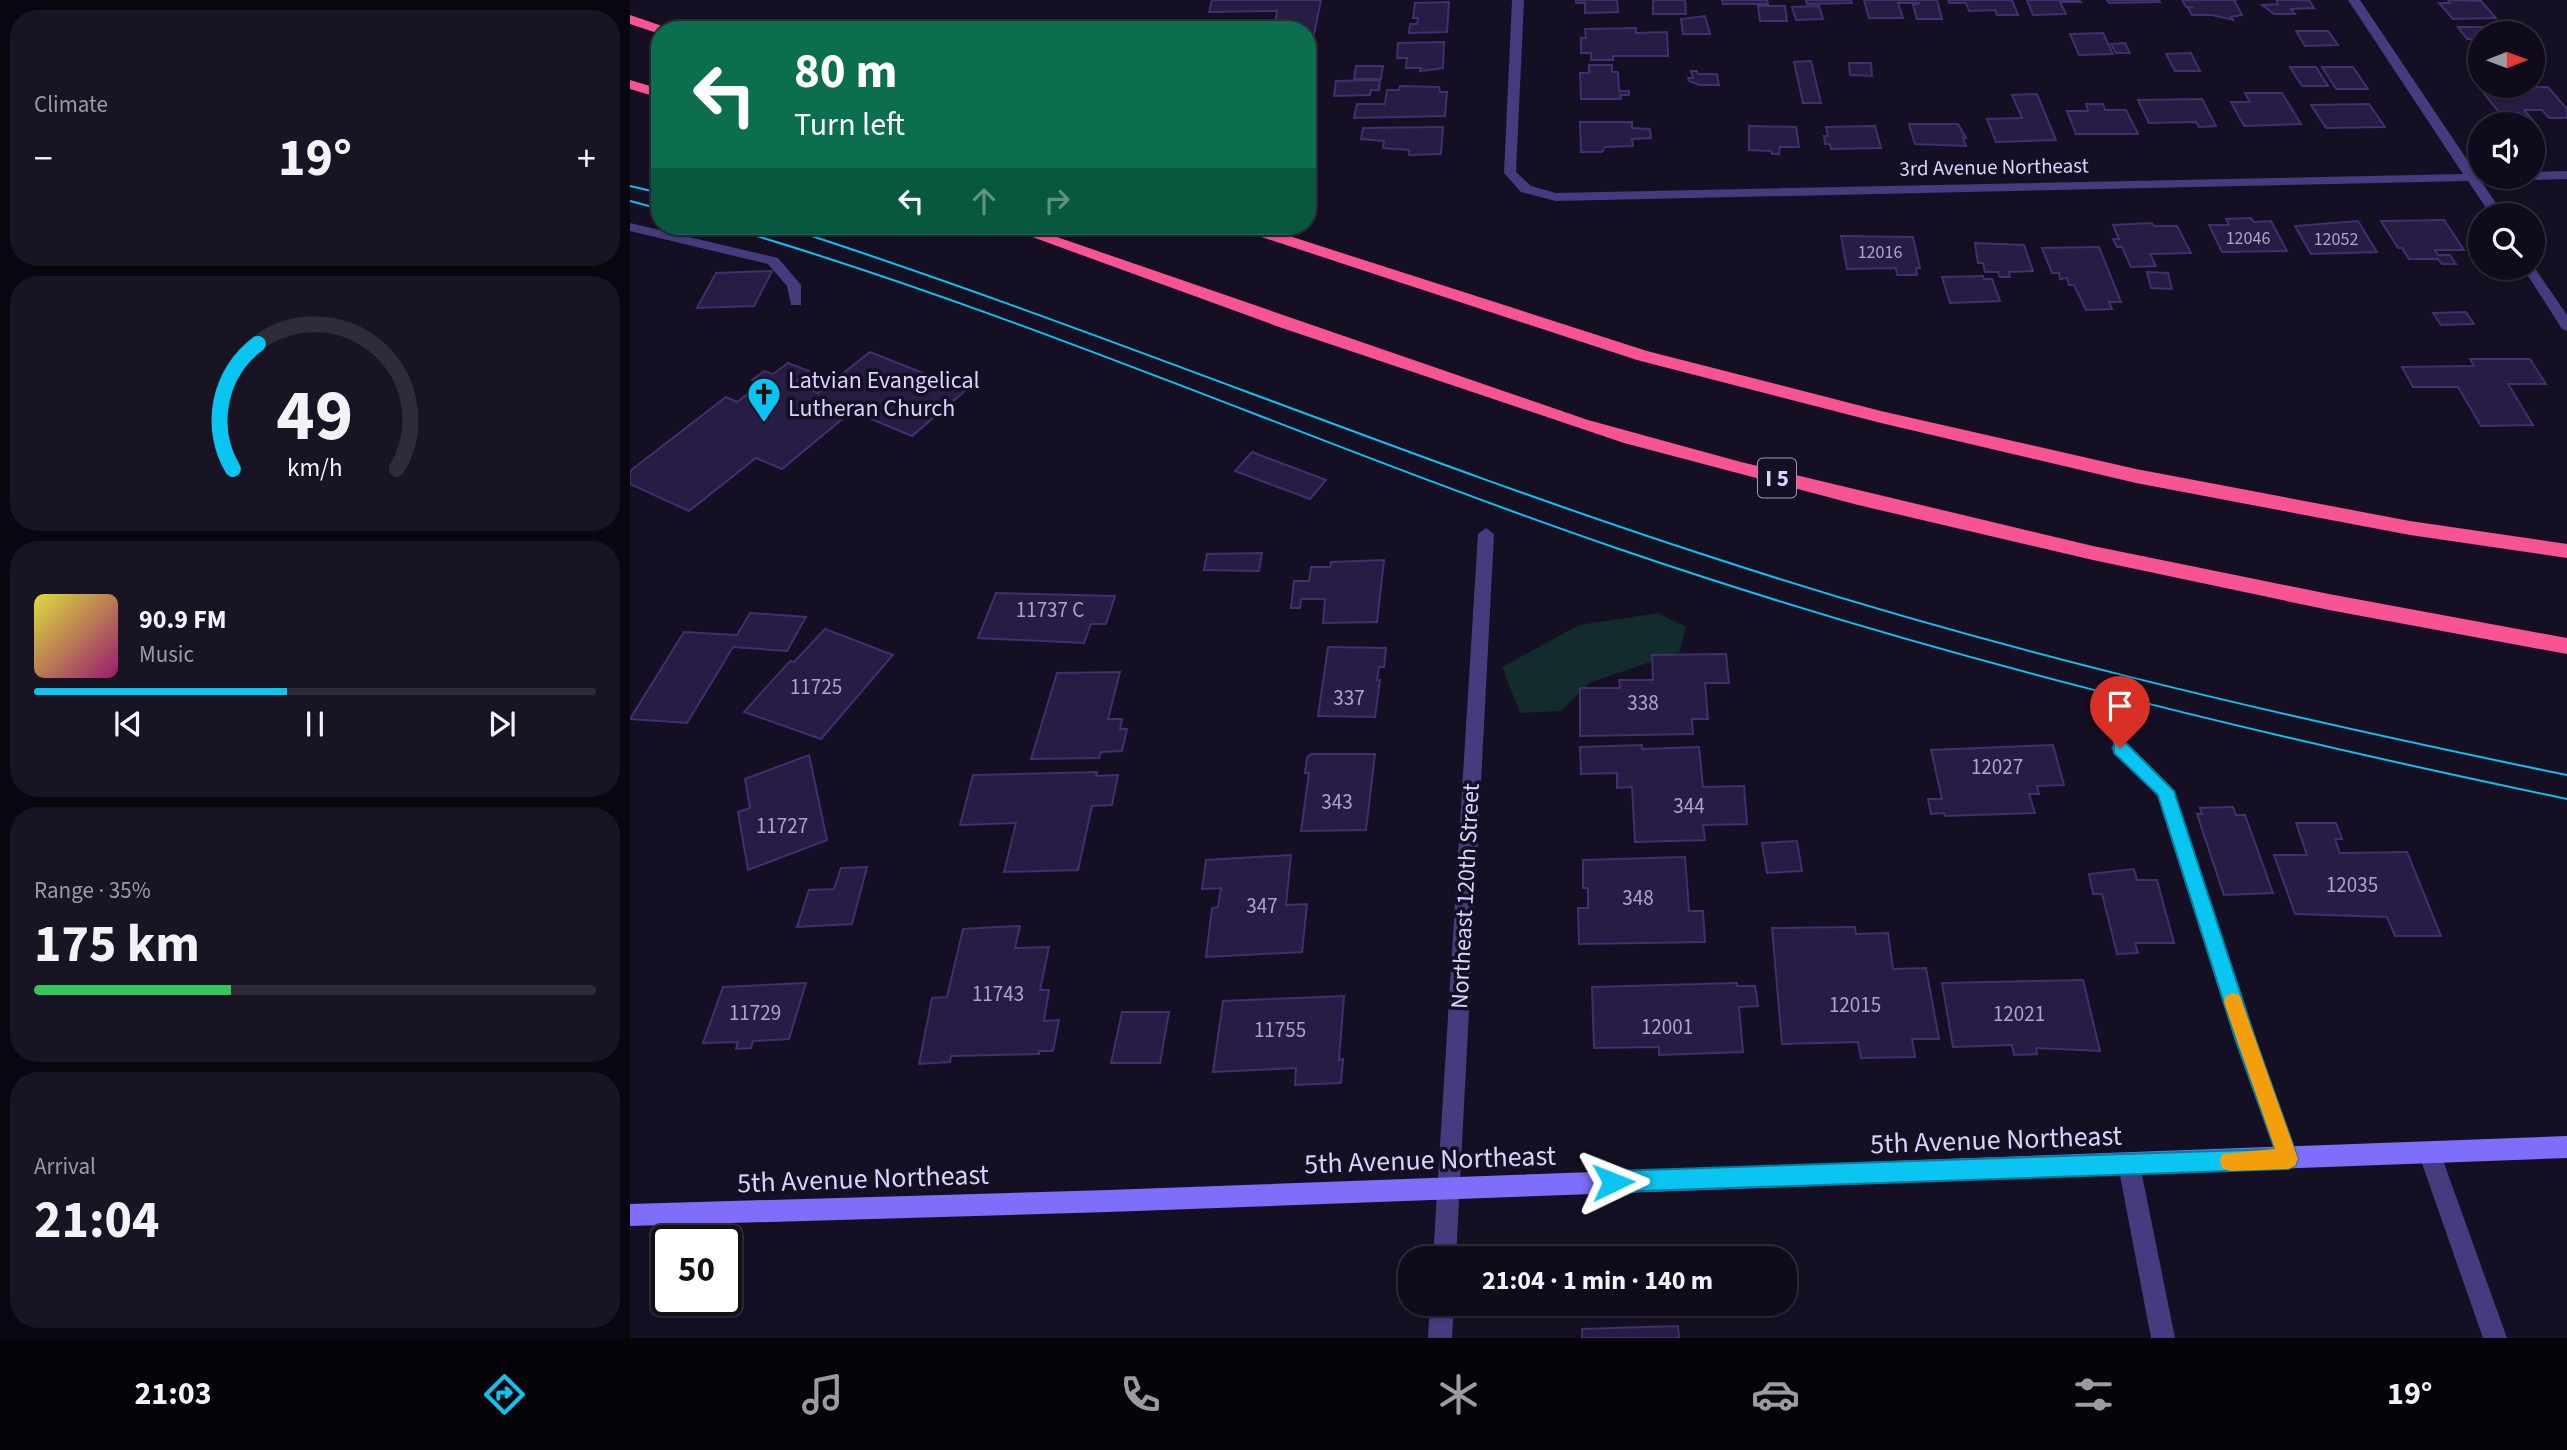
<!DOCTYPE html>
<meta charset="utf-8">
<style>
:root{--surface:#0f0b1a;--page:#181423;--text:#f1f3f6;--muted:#9b9ba2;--line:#2f2b39;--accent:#0ac4f1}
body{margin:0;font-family:"Source Sans 3",sans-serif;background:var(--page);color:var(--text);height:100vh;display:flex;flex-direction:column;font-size:26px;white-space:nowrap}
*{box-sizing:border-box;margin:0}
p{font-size:23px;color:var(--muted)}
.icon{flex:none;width:38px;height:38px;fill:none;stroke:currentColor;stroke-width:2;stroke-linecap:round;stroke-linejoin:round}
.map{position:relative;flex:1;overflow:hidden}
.drawer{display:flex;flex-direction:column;gap:10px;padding:10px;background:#08060e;width:630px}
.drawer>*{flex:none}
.hud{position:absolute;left:21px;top:21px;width:665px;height:214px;border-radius:28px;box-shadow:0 2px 5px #0004,0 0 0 2px var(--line);background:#0b6e4f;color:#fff;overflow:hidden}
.needle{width:46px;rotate:89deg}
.buttons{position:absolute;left:1838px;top:21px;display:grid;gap:14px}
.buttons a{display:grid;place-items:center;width:77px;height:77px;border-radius:50%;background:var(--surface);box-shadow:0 2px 5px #0004,0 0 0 2px var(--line);font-size:35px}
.speed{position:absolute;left:21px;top:1225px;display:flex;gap:14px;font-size:35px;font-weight:700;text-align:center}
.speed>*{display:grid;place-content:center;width:91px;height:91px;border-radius:50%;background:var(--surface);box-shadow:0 2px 5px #0004,0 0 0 2px var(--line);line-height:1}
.speed .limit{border:4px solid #111;border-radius:10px;background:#fff;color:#111}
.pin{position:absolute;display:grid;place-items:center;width:60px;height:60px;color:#fff;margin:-72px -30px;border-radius:50% 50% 50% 0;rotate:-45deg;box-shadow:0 0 7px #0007}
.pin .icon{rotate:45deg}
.me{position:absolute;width:77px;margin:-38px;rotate:88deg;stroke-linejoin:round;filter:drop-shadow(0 0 5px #0008)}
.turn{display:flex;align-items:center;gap:24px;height:147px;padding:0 28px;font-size:32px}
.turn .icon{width:91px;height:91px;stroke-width:2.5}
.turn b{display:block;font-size:49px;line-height:60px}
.lanes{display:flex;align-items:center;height:66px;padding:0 28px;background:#0003;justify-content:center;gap:35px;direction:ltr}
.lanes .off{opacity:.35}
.big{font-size:52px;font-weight:700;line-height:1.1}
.drawer .card{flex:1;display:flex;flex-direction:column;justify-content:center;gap:10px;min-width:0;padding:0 24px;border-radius:28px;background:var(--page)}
.drawer .dial{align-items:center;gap:0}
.dial svg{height:182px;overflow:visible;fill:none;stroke:var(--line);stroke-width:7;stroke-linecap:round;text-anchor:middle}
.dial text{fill:var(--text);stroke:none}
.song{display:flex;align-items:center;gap:21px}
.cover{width:84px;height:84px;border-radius:10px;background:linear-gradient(135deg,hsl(60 70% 55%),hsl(320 70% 35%))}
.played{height:7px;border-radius:4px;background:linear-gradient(90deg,var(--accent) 45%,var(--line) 45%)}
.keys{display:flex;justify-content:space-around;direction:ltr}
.heat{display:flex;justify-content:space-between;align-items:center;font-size:38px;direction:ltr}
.charge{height:10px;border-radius:5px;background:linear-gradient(90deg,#34c759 35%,var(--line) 0)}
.trip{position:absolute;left:768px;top:1246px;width:399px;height:70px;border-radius:28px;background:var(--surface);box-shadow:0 2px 5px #0004,0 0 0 2px var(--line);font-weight:700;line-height:70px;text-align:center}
.tab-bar{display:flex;height:112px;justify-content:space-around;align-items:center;background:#06040a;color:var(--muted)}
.tab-bar .icon{width:49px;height:49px}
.tab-bar .current{color:var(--accent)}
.tab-bar b{font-size:32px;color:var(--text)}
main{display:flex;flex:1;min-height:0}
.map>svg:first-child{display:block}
.green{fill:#122b2c}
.building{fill:#271c43;stroke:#412f6e;stroke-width:2}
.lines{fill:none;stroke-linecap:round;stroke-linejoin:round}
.lane{fill:#453c7f;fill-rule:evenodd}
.street{fill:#453c7f;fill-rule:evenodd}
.secondary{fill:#7e6ef9;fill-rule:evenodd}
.highway{fill:#f85392;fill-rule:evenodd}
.tram{stroke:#0ac4f1;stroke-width:2}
.route{fill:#0ac4f1;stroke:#067f9d;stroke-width:2}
.slow{fill:#f59e0b}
.labels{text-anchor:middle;stroke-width:7;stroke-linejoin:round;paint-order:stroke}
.far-number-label{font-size:18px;fill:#aea4ce}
.far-street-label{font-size:21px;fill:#dbd2fd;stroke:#140f23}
.number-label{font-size:21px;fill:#aea4ce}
.shield{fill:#140f23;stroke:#9f98bc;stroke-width:2}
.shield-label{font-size:23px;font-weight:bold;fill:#dbd2fd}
.poi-label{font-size:24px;fill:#dbd2fd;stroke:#140f23;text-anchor:start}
.street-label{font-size:24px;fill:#dbd2fd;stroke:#140f23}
.near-street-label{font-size:28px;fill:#dbd2fd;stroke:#140f23}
</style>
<main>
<section class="drawer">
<div class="card"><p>Climate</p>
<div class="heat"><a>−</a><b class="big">19°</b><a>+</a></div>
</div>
<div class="card dial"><svg viewBox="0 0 100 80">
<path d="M14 69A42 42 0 1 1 86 69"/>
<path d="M14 69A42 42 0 0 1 25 14" stroke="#0ac4f1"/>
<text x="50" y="56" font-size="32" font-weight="700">49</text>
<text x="50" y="72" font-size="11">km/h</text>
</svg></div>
<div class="card">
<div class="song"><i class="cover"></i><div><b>90.9 FM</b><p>Music</p></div></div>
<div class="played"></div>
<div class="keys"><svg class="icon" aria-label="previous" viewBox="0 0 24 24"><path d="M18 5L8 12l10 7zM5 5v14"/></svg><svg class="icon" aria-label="pause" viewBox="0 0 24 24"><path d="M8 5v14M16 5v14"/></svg><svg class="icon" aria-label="next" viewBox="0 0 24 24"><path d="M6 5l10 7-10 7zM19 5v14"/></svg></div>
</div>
<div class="card"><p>Range · 35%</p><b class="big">175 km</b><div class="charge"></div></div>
<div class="card"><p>Arrival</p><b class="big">21:04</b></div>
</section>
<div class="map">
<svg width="1937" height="1338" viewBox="0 0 1937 1338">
<rect width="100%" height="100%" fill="#140f23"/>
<path class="green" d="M1028,613L1056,627L1050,652L961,682L931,711L890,713L872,667L949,625Z"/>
<g class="building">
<path d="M582,0H691L682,44H677V30H644L647,11L579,12Z"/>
<path d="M946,0H987L988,12L955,13V3H946Z"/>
<path d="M1023,0H1055L1056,14H1023Z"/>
<path d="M1092,0H1137L1138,4H1093Z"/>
<path d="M1176,0H1221L1222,3L1177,4Z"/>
<path d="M1234,0H1307L1312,19H1287L1283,5L1290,3H1268L1273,18H1239Z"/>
<path d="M1318,0H1382L1388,15H1367L1365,10L1339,11L1336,3H1319Z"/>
<path d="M1397,0H1449L1451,2H1430L1436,14L1403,15Z"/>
<path d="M1477,0H1529L1530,2L1479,3Z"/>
<path d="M1552,0H1607H1604L1612,15L1601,17L1603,20L1582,15H1562L1558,8L1563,7H1556Z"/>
<path d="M1646,0H1679L1684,8L1661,9L1665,14H1644L1632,5L1648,4Z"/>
<path d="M1818,0L1851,1L1866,18L1823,19L1809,3H1820Z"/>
<path d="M819,2L817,32L779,33L780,24H787L788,18H783L785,3Z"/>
<path d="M1128,6H1155L1157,21H1130Z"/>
<path d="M1189,6L1193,19L1166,20L1162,7Z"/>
<path d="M1075,16L1080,34H1053L1051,19Z"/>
<path d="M1828,27H1890L1896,33H1850V44L1846,39H1837Z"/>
<path d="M1006,28V33L1037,32L1038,56H983V60H961V53H951V38H956L955,29Z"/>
<path d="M1666,31H1698L1708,45L1675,46Z"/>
<path d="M1473,33L1483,54L1449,55L1440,34Z"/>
<path d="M814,42L813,68L790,71L791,68H776L777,58H767L768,43Z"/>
<path d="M1495,43L1500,53H1486L1481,44Z"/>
<path d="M1561,53L1570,71H1545L1536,54Z"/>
<path d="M1181,61L1191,103H1173L1164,62Z"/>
<path d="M1219,63H1241L1242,76L1220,75Z"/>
<path d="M959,65H982V72H988L989,91H999V95H990L991,99H951L950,73H959Z"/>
<path d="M726,66H753L751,79H724Z"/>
<path d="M1660,67H1686L1698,86H1672Z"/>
<path d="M1692,67H1723L1738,89H1706Z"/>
<path d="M1061,71H1067L1068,74H1087L1089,85H1069L1059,81L1058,78H1063Z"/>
<path d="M750,80L749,90H741L740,95L704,96L706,81Z"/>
<path d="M770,86L809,87L810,92H817L815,116L724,118L727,104H755L757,90H769Z"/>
<path d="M1918,87L1937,109V118H1919L1912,110H1894L1907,125L1902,126L1878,124L1850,88Z"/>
<path d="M1615,93H1652L1671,124L1614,126L1601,102H1620Z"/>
<path d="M1407,94L1426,140L1366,142L1357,119L1392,118L1382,95Z"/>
<path d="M1572,99L1586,126L1569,127L1566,122L1519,123L1508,100Z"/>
<path d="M1456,104H1473L1475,110H1496L1508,134H1446L1437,111H1458Z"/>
<path d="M1739,104L1755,127L1696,128L1681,105Z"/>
<path d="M950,122H1002V128L1020,129L1021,138L1002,139L1003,146L975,147L972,152H951Z"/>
<path d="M1279,124H1328L1336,138H1333L1336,146L1285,144Z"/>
<path d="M1119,126L1166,127L1169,147H1150L1149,154H1142L1141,151L1119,150Z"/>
<path d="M1245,126L1251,148L1201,149L1200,144H1195L1194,136H1198L1196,127Z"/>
<path d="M813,127L811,154L779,155V150L753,148L754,141L731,139L733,128Z"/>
<path d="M1621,218L1624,222L1641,221L1657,251L1592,252L1579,225H1599L1596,219Z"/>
<path d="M1814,220L1834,250H1805L1808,255H1820L1826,264H1812L1808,259H1779L1772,248H1768L1751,221Z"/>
<path d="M1728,221L1747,252L1681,254L1665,226Z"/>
<path d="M1522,223L1524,226H1547L1561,253L1520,254L1526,266L1501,267L1492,247H1487L1483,239H1489L1483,225Z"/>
<path d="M1211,236L1283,237L1290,268H1286L1287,275H1267L1266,268L1217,269Z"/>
<path d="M1345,243L1394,245L1403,271L1379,272L1380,277H1370L1368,272H1355L1353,263H1348Z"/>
<path d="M1469,247L1491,302H1479L1482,309L1456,310L1444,285H1439L1437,278L1430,279L1429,273H1422L1412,248Z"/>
<path d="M142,271L124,306L67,308L86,273Z"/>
<path d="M1517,272L1538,273L1542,289L1521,288Z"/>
<path d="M1353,276L1354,279H1362L1370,301L1320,303L1312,277Z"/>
<path d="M1836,312L1844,324L1811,325L1803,313Z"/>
<path d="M240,352L336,390L282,436L222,411L152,469L126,458L59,511L0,484V471L96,397L107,402L131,384L122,380L134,371L143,374L158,363L179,371L164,383L188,393Z"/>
<path d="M1840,359H1900L1916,384H1878L1903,425L1851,426L1828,387H1783L1772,367L1844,366Z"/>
<path d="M622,452L696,480L680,499L605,471Z"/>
<path d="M632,553L629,571L574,570L577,554Z"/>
<path d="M754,560L747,622L693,623L695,599H671L670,608H661L664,581H679L681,567H700L701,562Z"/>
<path d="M366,593L485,596L476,624H461L454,643L348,638Z"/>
<path d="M120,613L176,617L157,651L103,647L57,723L0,719L54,632L107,635Z"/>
<path d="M195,629L263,655L191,739L114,712L160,661L164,662Z"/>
<path d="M698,647L756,648L754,667H749L747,680H750L745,717L688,716Z"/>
<path d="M1096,654L1099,683H1075L1078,719H1062L1063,734L950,736V688H990L989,680H1023L1022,655Z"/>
<path d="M490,672L478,719H492L490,729H497L492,751L471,752L469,758L401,759L427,673Z"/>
<path d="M1012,745V749L1069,747L1073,787L1114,786L1117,824L1073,825L1075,840L1005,842L1002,787L987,788V773L951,774L950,747Z"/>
<path d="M1423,745L1434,785L1407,786L1409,794H1399L1405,813L1315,816L1314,813L1301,814L1298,799H1312L1301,750Z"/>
<path d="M681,754H745L736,830L671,831L679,773H675L677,758Z"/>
<path d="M179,755L197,840L118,870L108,812L120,808L115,779Z"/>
<path d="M467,772L466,776L488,775L482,805L462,806L448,870L374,872L386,823L330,825L343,775Z"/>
<path d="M1603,807L1606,815H1615L1643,893L1594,895L1567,814H1572L1570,808Z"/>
<path d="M1666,823H1706L1712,839H1705L1710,853L1777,852L1811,936H1765L1757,917L1665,914L1644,855H1677Z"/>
<path d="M1167,841L1172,871L1137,873L1132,843Z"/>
<path d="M661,855L656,905L677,904L672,952L576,957L582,908L588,907L591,888L572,889L576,860Z"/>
<path d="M1055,857L1059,911H1073L1075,942L949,944L948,908H958V888H953V860Z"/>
<path d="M237,867L222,924L167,927L179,890L204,889L211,868Z"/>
<path d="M1504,869L1507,880H1527L1544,943H1505L1508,953L1487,954L1472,894H1463L1459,874Z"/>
<path d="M390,926L385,948L419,947L410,990H419L414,1021L429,1020L423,1051H409V1054L321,1056L320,1062L289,1064L302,998L317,997L333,929Z"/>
<path d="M1225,927L1226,934L1258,933L1263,969L1296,968L1309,1039H1282L1285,1057L1231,1058L1228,1042L1152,1044L1142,928Z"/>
<path d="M1453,980L1470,1051L1406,1048L1407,1054L1384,1055L1382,1045L1323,1047L1312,983Z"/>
<path d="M176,983L159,1039L123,1041L121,1048L106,1049L108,1042L73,1043L93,987Z"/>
<path d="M1107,983V986H1125L1128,1006L1109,1007L1113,1052L1029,1055V1047L964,1048L962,987Z"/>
<path d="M714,996L709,1060L713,1059L711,1083L665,1085L666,1068L583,1072L593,1001Z"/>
<path d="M492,1012H539L530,1063H481Z"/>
<path d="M1048,1326L1049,1338H952V1329Z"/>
</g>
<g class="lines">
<g class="lane">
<path d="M0,223L148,258L171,285V305H161L157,286L138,264L0,231Z"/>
<path d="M1490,740L1496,743L1544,791L1627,1041L1669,1159L1666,1167L1658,1170L1650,1167L1647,1159L1605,1041L1527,795L1484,753L1481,748L1484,743Z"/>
<path d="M1799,1141L1807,1144L1810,1152L1877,1338H1853L1788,1152L1791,1144Z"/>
<path d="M1499,1154L1507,1157L1510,1165L1545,1338H1521L1488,1165L1491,1157Z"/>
</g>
<g class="street">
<path d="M882,0H894L886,172L901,186L926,193L1833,174L1718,0H1730L1846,173H1850V177H1863L1851,181L1874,215H1861L1838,181L926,201L891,192L874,173Z"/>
<path d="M1937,171V179L1902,180L1896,177H1902V172Z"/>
<path d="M1902,264L1937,315V331L1932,329L1893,268H1902Z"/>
<path d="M856,528L864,534L826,1258H803L848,534Z"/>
<path d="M800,1304H824L822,1338H798Z"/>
</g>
<path class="secondary" d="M1937,1136V1158L478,1212L0,1226V1204L478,1190Z"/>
<g class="highway">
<path d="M0,15L35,27L37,30H30V34L0,24Z"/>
<path d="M0,80L30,89V98L0,89Z"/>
<path d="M372,226H395L958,420L1111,462L1463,546L1699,594L1937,638V654L1699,610L1463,560L1228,505L994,443L652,328Z"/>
<path d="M605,226H628L1017,351L1251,411L1506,469L1780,521L1937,544V558L1780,535L1506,483L1251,423L1007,360L607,229Z"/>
</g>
<g class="tram">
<path d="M0,186L30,193"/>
<path d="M0,201L30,209"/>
<path d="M93,226C398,315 688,446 989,549C1299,655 1616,732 1937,799"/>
<path d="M151,226C464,327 768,456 1081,557C1361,649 1648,716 1937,775"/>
</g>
</g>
<path class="route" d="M1490,741L1496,743L1544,791L1626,1041L1668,1159L1665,1166L1658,1169L983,1192L976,1189L973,1182L976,1174L983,1171L1645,1149L1606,1041L1528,795L1484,753V743Z"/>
<path class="slow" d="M1603,993L1610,996L1612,1002L1668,1159L1665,1166L1658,1169L1600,1171L1592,1168L1590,1161L1592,1154L1645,1149L1594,1002L1596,996Z"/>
<defs>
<symbol id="church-pin" viewBox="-11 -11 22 30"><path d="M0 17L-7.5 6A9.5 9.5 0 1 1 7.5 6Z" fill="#0ac4f1" stroke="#140f23"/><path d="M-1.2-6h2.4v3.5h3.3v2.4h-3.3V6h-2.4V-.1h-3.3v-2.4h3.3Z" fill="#111"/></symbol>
</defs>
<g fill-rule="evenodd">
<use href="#church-pin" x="115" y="375" width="38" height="52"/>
</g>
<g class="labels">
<g class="far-number-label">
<text x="1618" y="244">12046</text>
<text x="1706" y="245">12052</text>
<text x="1250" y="258">12016</text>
</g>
<g class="far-street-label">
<text transform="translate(1364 167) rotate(-1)" y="7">3rd Avenue Northeast</text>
</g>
<g class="number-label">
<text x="420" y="617">11737 C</text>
<text x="186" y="694">11725</text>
<text x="719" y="705">337</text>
<text x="1013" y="710">338</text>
<text x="1367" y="774">12027</text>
<text x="707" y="809">343</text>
<text x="1059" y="813">344</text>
<text x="152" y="833">11727</text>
<text x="1722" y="892">12035</text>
<text x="1008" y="905">348</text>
<text x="632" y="913">347</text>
<text x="368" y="1001">11743</text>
<text x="1225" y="1012">12015</text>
<text x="125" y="1020">11729</text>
<text x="1389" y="1021">12021</text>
<text x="1037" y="1034">12001</text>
<text x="650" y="1037">11755</text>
</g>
<rect class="shield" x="1128" y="458.5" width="38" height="39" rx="5"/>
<g class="shield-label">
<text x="1147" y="486">I 5</text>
</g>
<g class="poi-label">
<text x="158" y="388">Latvian Evangelical<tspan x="158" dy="28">Lutheran Church</tspan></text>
</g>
<g class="street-label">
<text transform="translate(835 896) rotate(-87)" y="8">Northeast 120th Street</text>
</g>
<g class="near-street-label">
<text transform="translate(1366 1139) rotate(-2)" y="10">5th Avenue Northeast</text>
<text transform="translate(800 1159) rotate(-2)" y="10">5th Avenue Northeast</text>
<text transform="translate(233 1178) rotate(-2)" y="10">5th Avenue Northeast</text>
</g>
</g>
</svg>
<div class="buttons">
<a><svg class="needle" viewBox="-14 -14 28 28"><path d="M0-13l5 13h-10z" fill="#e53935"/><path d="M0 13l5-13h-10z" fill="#9b9ba2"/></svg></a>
<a><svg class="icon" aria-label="sound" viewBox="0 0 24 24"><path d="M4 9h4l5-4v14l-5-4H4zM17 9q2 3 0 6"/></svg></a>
<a><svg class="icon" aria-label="search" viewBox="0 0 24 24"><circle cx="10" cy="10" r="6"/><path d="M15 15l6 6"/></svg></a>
</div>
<div class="speed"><div class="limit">50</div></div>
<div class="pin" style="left:1490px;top:748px;background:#d93025"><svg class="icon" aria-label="arrive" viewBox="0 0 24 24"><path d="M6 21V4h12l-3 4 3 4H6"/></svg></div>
<svg class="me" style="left:983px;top:1182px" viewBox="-20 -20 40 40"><path d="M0-17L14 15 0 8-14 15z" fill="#0ac4f1" stroke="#fff" stroke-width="4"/></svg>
<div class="trip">21:04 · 1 min · 140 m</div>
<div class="hud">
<div class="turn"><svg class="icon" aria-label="left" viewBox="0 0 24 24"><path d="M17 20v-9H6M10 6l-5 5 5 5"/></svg><div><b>80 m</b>Turn left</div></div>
<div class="lanes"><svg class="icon" aria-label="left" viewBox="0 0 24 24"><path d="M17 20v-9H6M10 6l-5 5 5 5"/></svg><svg class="icon off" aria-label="ahead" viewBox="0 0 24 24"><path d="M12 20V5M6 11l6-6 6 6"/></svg><svg class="icon off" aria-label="right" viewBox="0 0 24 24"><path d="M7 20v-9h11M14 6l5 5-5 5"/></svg></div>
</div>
</div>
</main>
<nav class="tab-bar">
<b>21:03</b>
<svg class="icon current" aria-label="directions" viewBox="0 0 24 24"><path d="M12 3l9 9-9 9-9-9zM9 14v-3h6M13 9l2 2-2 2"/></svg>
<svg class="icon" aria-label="music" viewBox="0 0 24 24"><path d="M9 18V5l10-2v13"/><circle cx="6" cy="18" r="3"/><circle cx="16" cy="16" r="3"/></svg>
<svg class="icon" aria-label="phone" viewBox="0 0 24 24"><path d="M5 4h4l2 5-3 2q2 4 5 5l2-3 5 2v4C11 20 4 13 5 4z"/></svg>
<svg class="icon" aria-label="climate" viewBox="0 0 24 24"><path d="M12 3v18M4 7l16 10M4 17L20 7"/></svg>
<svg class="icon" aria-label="car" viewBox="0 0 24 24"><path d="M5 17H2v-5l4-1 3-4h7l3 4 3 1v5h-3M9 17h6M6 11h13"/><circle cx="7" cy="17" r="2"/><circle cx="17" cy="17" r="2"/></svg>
<svg class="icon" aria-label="filters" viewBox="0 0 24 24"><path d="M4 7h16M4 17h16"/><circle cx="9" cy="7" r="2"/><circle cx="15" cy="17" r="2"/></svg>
<b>19°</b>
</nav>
